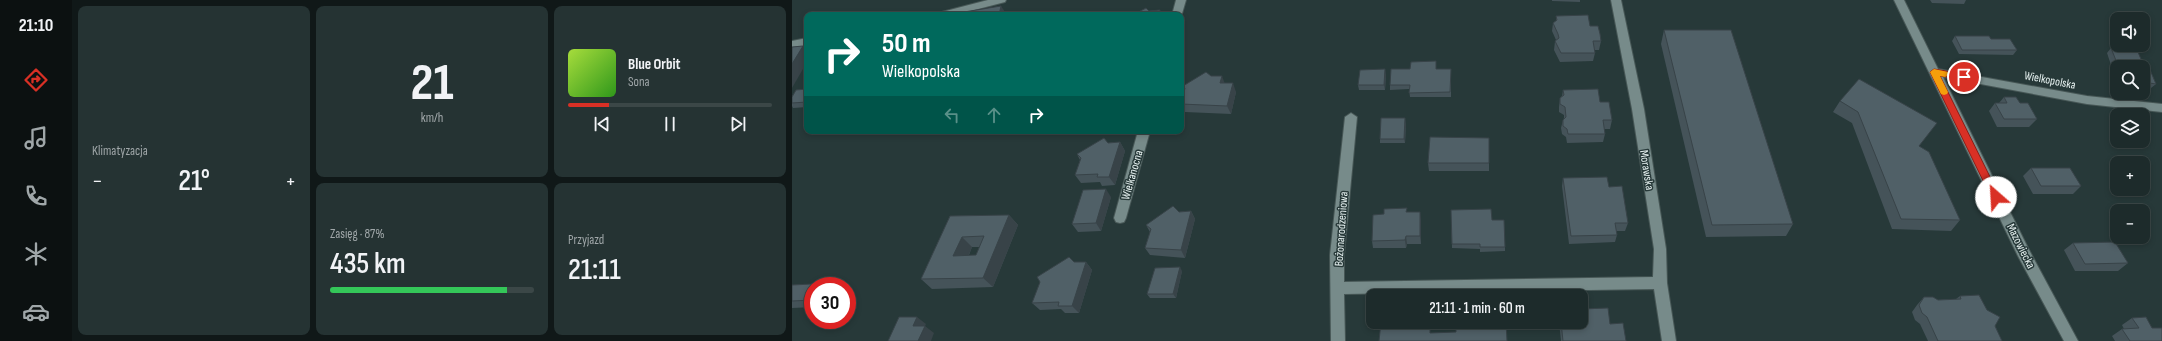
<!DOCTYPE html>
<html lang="pl">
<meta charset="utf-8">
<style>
:root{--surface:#1d2b2b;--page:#253333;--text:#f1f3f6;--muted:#a0a7a9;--line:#3b4747;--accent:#d93025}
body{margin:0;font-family:"Sofia Sans Condensed",sans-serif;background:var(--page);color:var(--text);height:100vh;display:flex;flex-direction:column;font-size:15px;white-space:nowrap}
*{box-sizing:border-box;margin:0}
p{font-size:13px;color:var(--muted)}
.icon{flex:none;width:22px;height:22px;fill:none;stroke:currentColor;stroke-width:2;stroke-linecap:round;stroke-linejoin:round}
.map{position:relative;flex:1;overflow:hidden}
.side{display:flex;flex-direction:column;gap:6px;padding:6px;background:#101818;width:720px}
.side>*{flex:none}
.top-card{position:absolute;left:12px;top:12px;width:380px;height:122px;border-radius:8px;box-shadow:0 2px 6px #0003,0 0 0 1px var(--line);background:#00695c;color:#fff;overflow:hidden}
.controls{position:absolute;left:1318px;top:12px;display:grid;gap:8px}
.controls a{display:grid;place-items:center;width:40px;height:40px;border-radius:8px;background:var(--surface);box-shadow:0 2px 6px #0003,0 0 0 1px var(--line);font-size:20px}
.speed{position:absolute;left:12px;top:277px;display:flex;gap:8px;font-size:20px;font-weight:700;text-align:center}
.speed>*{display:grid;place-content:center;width:52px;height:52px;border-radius:50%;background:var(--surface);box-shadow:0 2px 6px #0003,0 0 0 1px var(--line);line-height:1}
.speed .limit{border:6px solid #d22;background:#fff;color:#111}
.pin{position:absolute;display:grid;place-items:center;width:34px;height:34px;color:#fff;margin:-17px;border:2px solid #fff;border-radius:50%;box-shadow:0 1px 4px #0007}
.me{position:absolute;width:44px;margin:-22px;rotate:334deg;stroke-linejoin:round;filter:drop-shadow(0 0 3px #0008)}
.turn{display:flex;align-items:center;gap:14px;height:84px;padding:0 12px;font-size:18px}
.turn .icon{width:52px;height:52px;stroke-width:2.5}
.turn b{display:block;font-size:28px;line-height:34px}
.lanes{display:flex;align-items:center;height:38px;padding:0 12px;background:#0003;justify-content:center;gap:20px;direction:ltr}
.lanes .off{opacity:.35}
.big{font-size:30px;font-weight:600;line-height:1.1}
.side .card{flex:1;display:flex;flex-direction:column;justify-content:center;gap:6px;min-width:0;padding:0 14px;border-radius:8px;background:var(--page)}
.side .dial{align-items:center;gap:0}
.dial b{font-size:52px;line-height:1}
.song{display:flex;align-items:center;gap:12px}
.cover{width:48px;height:48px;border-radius:6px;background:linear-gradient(135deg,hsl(80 70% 55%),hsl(110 70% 35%))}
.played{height:4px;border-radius:2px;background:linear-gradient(90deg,var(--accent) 20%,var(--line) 20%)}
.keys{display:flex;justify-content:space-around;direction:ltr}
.heat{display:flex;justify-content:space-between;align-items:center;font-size:22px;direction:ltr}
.charge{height:6px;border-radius:3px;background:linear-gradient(90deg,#34c759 87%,var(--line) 0)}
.side .tiles{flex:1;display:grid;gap:6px;grid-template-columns:repeat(3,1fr)}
.card:first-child{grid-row:span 2}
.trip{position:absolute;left:574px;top:289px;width:222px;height:40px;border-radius:8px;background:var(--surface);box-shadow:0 2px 6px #0003,0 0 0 1px var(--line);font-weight:600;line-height:40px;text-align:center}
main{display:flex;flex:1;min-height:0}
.dock{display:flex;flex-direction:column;width:72px;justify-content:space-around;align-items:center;background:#0c1111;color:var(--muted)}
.dock .icon{width:28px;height:28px}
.dock .selected{color:var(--accent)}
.dock b{font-size:18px;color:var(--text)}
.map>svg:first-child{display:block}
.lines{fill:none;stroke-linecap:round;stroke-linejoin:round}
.minor-casing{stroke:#475756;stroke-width:2}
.minor{fill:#778b8a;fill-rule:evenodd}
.wall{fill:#455359;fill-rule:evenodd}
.shaded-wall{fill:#384348}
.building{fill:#506067;stroke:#384348;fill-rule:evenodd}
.route{fill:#d93025;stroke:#8d1f18}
.slow{fill:#f59e0b}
.labels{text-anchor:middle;stroke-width:3;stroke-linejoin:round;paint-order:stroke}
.street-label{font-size:12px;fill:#e7f2f1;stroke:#273939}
</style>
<main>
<nav class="dock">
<b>21:10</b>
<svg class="icon selected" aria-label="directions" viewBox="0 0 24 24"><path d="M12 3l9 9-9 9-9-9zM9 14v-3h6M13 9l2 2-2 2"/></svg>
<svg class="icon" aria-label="music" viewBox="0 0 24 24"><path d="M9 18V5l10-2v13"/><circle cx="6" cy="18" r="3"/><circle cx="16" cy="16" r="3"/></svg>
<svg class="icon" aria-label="phone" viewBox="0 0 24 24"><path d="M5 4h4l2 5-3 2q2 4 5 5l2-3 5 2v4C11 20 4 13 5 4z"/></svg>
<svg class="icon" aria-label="climate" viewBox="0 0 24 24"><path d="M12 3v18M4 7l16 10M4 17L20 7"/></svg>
<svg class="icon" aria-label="car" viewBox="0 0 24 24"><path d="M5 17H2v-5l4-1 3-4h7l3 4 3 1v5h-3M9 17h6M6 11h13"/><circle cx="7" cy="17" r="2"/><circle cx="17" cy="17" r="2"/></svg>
</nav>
<section class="side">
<div class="tiles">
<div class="card"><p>Klimatyzacja</p>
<div class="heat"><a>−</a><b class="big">21°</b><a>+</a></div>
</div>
<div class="card dial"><b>21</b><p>km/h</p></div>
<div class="card">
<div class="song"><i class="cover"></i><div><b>Blue Orbit</b><p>Sona</p></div></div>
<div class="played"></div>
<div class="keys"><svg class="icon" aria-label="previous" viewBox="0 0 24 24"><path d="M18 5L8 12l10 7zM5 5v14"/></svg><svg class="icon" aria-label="pause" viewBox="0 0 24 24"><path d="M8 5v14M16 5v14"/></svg><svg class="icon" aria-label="next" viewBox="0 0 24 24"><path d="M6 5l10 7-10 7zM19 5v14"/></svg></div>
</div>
<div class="card"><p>Zasięg · 87%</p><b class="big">435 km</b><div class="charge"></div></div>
<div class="card"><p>Przyjazd</p><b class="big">21:11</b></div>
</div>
</section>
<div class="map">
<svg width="1370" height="341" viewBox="0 0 1370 341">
<rect width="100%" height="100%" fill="#273939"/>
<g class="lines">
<defs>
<g id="minor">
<path d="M196,0H214L213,2L163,15H145L146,13Z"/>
<path d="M384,0H394L389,17V15H380Z"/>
<path d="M819,0H829L852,109L874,249L875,283L884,341H870L862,289L552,294L553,341H539L538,255L553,117L559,113L565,117L552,255V282L861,277L862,249L840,109Z"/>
<path d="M1102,0H1112L1146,69L1295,96L1370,104V112L1295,104L1151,77L1236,248L1286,341H1272L1226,256Z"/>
<path d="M15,38V46L0,49V41Z"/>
<path d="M346,131H358L334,218L332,222L328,223L324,222L322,218Z"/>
</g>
</defs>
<use href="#minor" class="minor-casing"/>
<use href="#minor" class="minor"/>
</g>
<g class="wall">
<path d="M760,0H788V2L760,1Z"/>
<path d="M1138,0H1174L1172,4L1140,3Z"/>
<path d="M764,16L798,26L809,41L807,50H802L803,53L801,61L768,62L762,50L763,41L764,40L760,31L761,23L764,21Z"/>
<path d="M872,30L1001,224L994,236L914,237L869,44Z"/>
<path d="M1163,36L1199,39L1225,50L1221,55L1167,54L1160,41Z"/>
<path d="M1319,48L1351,64L1364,84L1359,88L1351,87V67H1325V68H1320L1315,53Z"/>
<path d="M644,69H659V97H618L617,89L598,90V85Z"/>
<path d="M594,74L593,90H567L566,85Z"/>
<path d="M419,76L432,83L444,92L439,114L393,112L389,105L392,90L391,86Z"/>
<path d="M15,89V107L1,108L0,106V97Z"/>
<path d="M771,90L808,102L820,120L818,129H812L813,134L811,142L775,143L774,137L770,134L769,128L771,120L772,118V115L767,112V107L768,98L770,96Z"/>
<path d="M1212,97L1245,119L1237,127H1205L1197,111L1203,103H1207Z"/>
<path d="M1048,101L1127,146L1168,220L1159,231L1100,229L1060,123L1041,112Z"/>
<path d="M614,123L613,143H588V139Z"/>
<path d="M697,138V171H637L636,163Z"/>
<path d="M328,142L333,151L323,185L310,186L308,182L289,183L283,175L288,160L285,154L316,143Z"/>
<path d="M1239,168L1289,186L1281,194H1241L1231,176Z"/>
<path d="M771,178L817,187L836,223L833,231H825V235L823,242L777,244L770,186Z"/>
<path d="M319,197L309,231L286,232L280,224Z"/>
<path d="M659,210L700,220L713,247V251L688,252V249L660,248Z"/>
<path d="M399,211L403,219L393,258L358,255L353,248L358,232L354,225L387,212Z"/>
<path d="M615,212L629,220V244H615L614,248H581L580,241L592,214Z"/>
<path d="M217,215L226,225L201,287L140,289L129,279L158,216ZM180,247H188L184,255H177Z"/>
<path d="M1281,243L1336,263L1326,271H1283L1272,250Z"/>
<path d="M282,262H294L300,270L287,313H273L269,309L248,310L240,303Z"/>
<path d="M390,271L384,298H358L355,294Z"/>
<path d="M40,283L44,286H21V307L0,308V285Z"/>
<path d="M1168,296L1203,326L1210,341H1136L1128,324L1123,320L1120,312L1125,305L1132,297L1146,300L1164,299Z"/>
<path d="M1340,318L1360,328L1370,341H1323L1320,336L1330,329H1332L1330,325Z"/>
<path d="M767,322H789L818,324L834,341H769Z"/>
</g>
<g class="shaded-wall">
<path d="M209,6L215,15H207Z"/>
<path d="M368,10L370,15H367Z"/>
<path d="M11,46L15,50V62L0,88V64Z"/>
<path d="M593,69L594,74L593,90L592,85Z"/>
<path d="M430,76L433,84L428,83Z"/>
<path d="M441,83L444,92L439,114L435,106Z"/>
<path d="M613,118L614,123L613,143L612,139Z"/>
<path d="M328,142L333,151L323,185L317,177Z"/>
<path d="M314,189L319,197L309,231L304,223Z"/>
<path d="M399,211L403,219L393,258L389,250Z"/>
<path d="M628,212L629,220V244L628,236Z"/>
<path d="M217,215L226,225L201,287L191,278Z"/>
<path d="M614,236L615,244L614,248L613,240Z"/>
<path d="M170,237L180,247L172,266L161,256Z"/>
<path d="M294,262L300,270L287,313L280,306Z"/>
<path d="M388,267L390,271L384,298L381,294Z"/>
<path d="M40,283L44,286H39Z"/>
<path d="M125,317L134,324L130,333L121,326Z"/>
<path d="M133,326L142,333L139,341H126Z"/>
</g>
<g class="building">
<path d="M209,6L207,15H171L172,12Z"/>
<path d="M354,8L357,11L368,10L367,15H341Z"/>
<path d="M796,15L798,26H806L808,34L809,41H801L803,53H769L763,41L767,38L766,34L761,23L765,20L764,16Z"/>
<path d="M872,30H939L1001,224L920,225Z"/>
<path d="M1163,36H1197L1199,39H1218L1225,50H1170Z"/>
<path d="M11,46L0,64V47Z"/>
<path d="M1319,48L1346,52L1351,64L1356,65L1364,84L1351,82V67H1337V65L1325,63Z"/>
<path d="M644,61V69H659L658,92L617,93L618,85H598L599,69H618L619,62Z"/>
<path d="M593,69L592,85H566L568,70Z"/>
<path d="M414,72L419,76H430L428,83H441L435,106L389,104L393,88L391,86Z"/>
<path d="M1067,79L1145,123L1127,146L1137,152L1168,220L1109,219L1066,112L1048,101Z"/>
<path d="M15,89V102L0,103V97L4,90Z"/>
<path d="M806,89L808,102H817L820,120H811L813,134H776L775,129L771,126V120L774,117L773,107L768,104V98L772,95L771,90Z"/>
<path d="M1212,97H1224L1228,103H1236L1245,119H1212L1203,103H1215Z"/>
<path d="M589,118H613L612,139H588Z"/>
<path d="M638,137L697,138V163H636Z"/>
<path d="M312,138L316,143L328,142L317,177H305L306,174L283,175L289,158L285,154Z"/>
<path d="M1239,168H1278L1289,186H1249Z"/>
<path d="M815,177L817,187L830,186L836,223H823L825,235L779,236L771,178Z"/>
<path d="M314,189L304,223L280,224L291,190Z"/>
<path d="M381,206L387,212L399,211L389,250L353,248L359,229L354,225Z"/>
<path d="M615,208L614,212H628V236H614L613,240L580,241L581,215L592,214V209Z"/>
<path d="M699,209L700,220H712L713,247H688V244H660L659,210Z"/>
<path d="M217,215L191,278L129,279L158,216ZM192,236L184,255L161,256L170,237Z"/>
<path d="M1323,242L1336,263L1293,264L1281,243Z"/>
<path d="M277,257L282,262H294L280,306H266L267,302L240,303L248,282L245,277Z"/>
<path d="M388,267L381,294H355L363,268Z"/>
<path d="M40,283L39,286H21V300L0,301V285Z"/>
<path d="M1187,295L1195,310L1208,317L1203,326L1210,341H1146L1135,317L1130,313L1127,305L1132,297H1141L1146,300L1169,299L1168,296Z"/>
<path d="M816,308L818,324L831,323L834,341H771L769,322H789V309Z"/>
<path d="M107,317H125L121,326H133L126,341H96Z"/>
<path d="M1354,317L1360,328H1370V341H1338L1330,329L1347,328L1340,318Z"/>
<path d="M589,322H631L630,327H638V333L664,332V327L672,326L673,322H714L715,341H587Z"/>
</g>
<path class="route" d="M1142,69L1172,74L1177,77L1172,80L1148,76L1208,197L1207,199L1204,200L1199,197L1138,72Z"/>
<path class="slow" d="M1142,69L1156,72L1158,74L1153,77L1148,76L1156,92L1155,94L1152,95L1149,94L1138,72Z"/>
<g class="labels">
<g class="street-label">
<text transform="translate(1258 80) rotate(11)" y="4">Wielkopolska</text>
<text transform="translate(855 170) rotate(81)" y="4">Morawska</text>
<text transform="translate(340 175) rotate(-74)" y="4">Wielkanocna</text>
<text transform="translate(549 229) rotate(-86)" y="4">Bożonarodzeniowa</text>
<text transform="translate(1229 246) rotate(63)" y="4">Mazowiecka</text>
</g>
</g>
</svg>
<div class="controls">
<a><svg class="icon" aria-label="sound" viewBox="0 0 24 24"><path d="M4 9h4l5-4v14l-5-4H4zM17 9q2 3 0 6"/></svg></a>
<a><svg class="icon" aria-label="search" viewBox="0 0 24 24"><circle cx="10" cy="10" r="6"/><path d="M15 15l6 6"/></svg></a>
<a><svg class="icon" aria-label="layers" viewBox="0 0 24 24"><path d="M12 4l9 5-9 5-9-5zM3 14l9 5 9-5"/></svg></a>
<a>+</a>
<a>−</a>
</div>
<div class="speed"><div class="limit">30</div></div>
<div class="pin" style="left:1172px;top:77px;background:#d93025"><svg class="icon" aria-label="arrive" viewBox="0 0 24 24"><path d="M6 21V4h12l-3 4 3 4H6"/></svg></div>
<svg class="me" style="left:1204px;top:197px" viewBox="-20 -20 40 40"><circle r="19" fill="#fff"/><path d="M0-13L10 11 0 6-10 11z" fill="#d93025"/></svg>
<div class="trip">21:11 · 1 min · 60 m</div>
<div class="top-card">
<div class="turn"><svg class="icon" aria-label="right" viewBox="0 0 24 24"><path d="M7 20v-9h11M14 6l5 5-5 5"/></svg><div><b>50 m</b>Wielkopolska</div></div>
<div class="lanes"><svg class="icon off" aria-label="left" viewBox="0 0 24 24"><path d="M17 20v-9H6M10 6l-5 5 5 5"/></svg><svg class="icon off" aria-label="ahead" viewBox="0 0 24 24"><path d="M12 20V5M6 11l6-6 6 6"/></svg><svg class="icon" aria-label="right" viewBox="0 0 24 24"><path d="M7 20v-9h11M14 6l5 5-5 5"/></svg></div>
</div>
</div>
</main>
